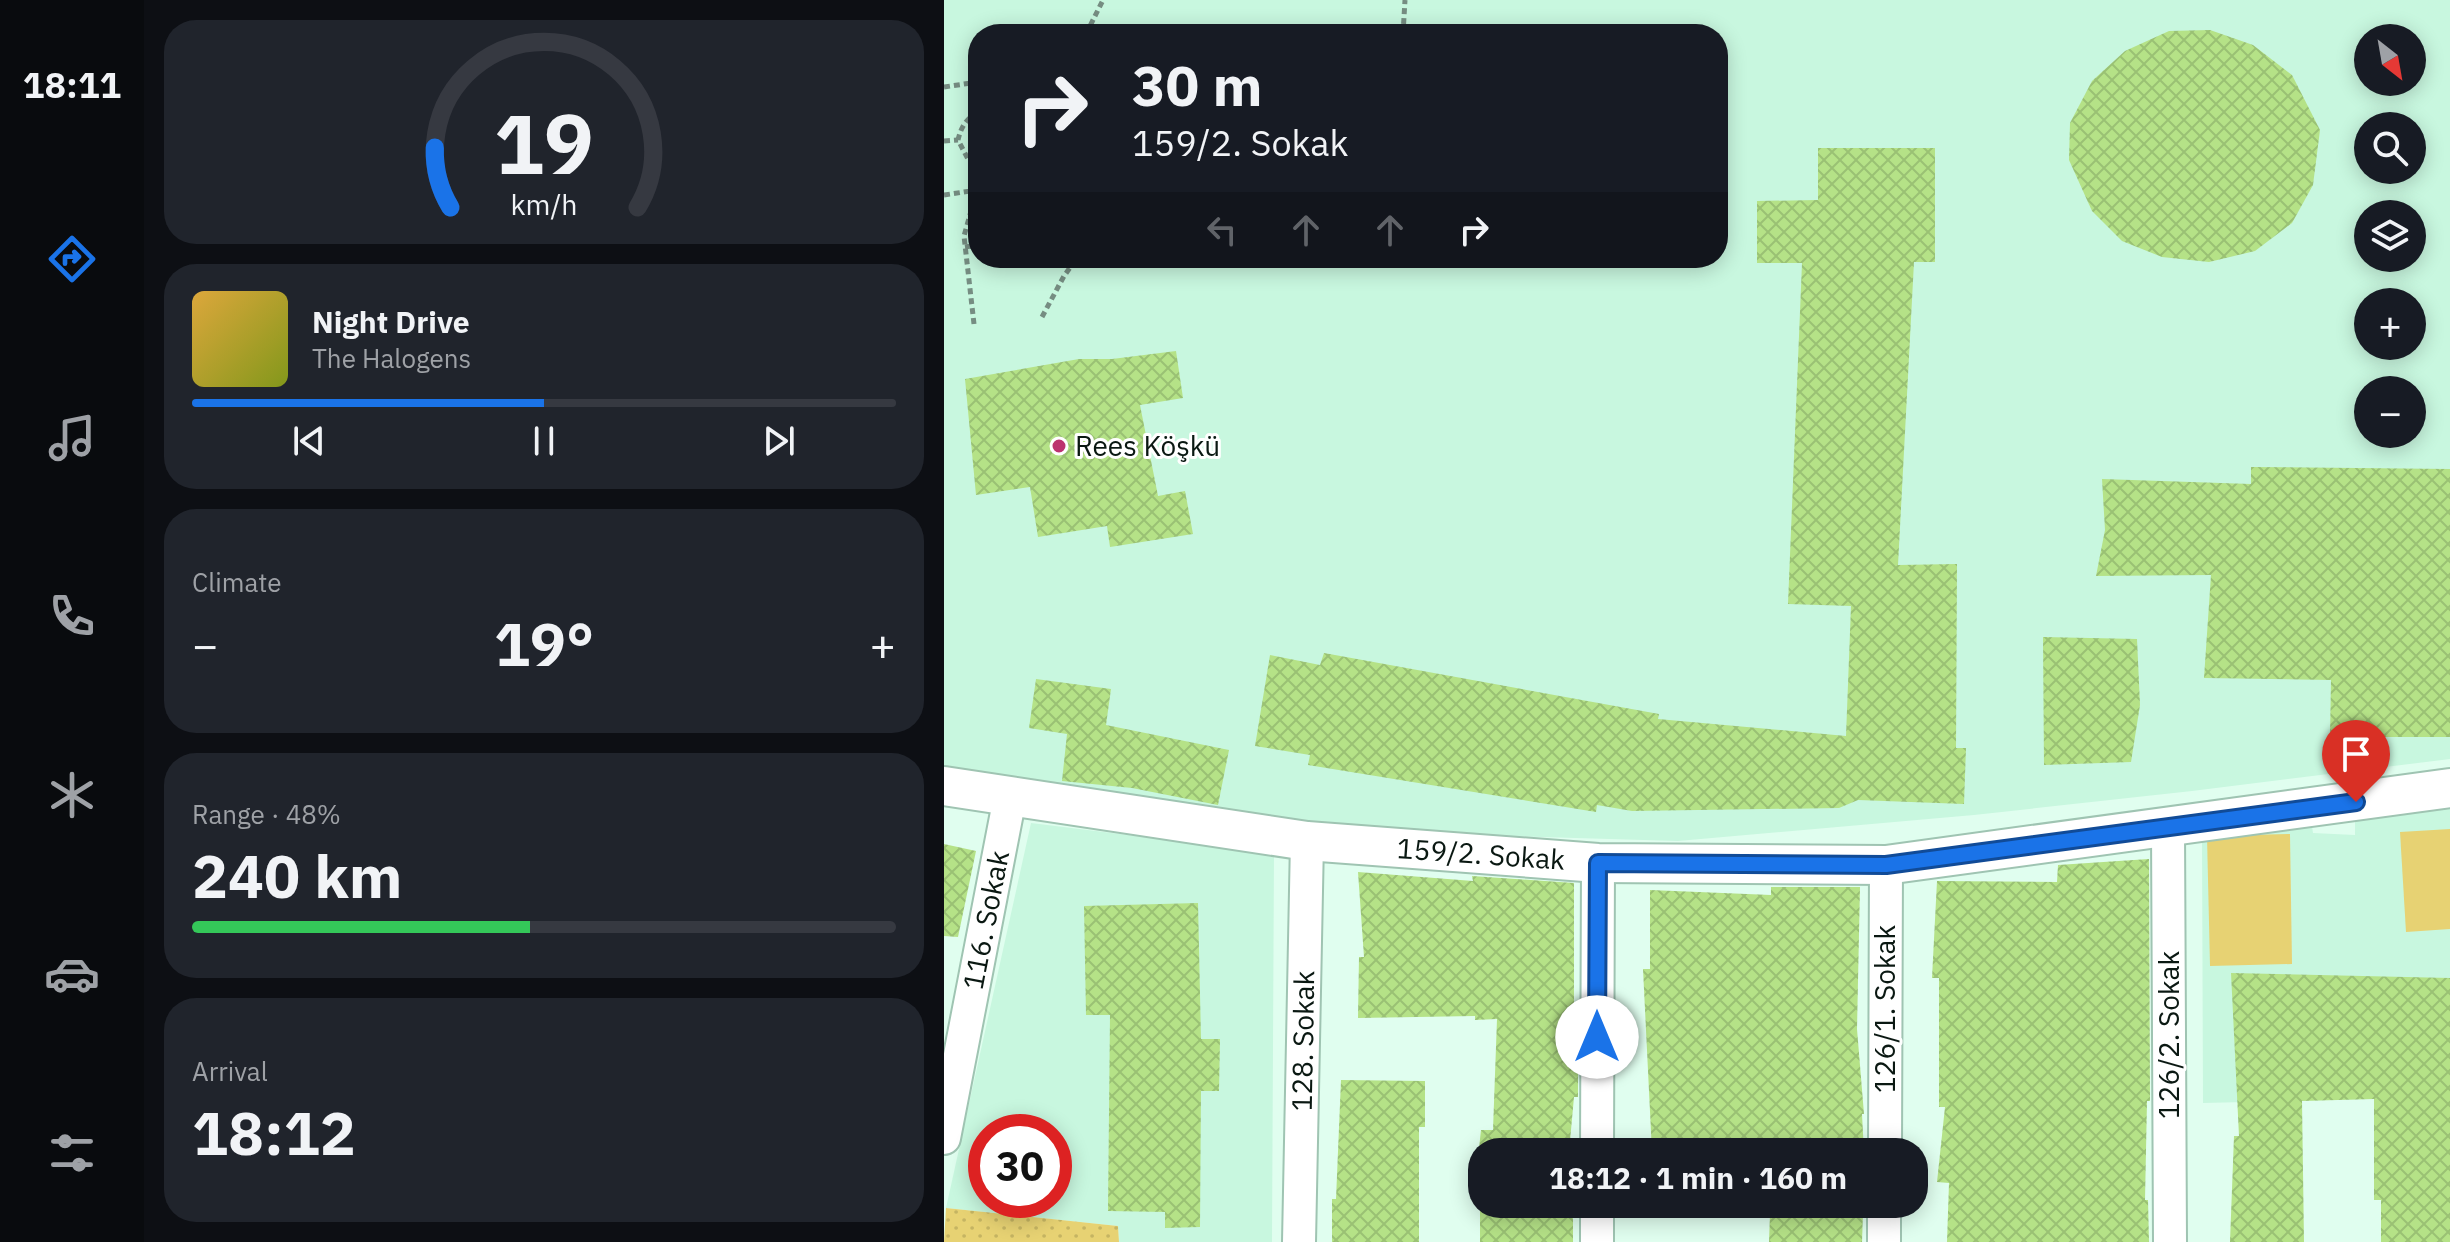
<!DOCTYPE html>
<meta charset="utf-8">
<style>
:root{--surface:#171b24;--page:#20242c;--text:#f1f3f6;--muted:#9ea1a6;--line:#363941;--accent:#1a73e8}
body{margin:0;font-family:"IBM Plex Sans",sans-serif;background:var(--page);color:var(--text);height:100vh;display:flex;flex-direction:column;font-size:30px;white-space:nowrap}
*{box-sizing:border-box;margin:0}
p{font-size:26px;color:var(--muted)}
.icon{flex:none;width:44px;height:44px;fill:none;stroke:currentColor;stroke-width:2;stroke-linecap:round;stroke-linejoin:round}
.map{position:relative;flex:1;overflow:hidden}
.drawer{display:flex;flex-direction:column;gap:20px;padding:20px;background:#0d0f14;width:800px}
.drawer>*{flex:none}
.guide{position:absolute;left:24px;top:24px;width:760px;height:244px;border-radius:32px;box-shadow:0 4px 20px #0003;background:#171b24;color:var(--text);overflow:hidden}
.needle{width:52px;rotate:149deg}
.controls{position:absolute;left:1410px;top:24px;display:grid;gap:16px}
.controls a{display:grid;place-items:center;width:72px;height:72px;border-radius:50%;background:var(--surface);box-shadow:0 4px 20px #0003;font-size:40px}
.speed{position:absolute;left:24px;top:1114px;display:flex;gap:16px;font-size:40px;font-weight:700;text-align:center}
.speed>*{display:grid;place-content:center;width:104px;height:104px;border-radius:50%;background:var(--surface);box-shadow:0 4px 20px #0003;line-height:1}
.speed .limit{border:12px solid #d22;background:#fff;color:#111}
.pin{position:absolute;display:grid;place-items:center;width:68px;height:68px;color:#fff;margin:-82px -34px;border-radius:50% 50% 50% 0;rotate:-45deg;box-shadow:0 0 8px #0007}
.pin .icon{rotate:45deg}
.me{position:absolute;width:88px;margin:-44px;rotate:0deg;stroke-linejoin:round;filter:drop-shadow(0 0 6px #0008)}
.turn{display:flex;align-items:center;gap:28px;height:168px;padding:0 32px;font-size:36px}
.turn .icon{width:104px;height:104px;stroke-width:2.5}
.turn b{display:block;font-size:56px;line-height:68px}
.lanes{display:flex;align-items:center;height:76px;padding:0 32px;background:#0003;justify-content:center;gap:40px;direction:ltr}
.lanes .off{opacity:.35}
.big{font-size:60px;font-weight:700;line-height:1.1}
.drawer .tile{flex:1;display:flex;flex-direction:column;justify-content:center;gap:12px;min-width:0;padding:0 28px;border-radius:32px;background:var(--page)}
.drawer .dial{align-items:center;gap:0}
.dial svg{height:208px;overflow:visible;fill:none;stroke:var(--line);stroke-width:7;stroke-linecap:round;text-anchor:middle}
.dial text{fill:var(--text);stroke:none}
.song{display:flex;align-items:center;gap:24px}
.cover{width:96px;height:96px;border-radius:12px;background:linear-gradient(135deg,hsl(40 70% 55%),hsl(70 70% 35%))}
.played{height:8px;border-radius:4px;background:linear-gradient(90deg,var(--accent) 50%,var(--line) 50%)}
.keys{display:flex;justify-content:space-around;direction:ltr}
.heat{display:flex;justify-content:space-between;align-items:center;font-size:44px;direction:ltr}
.charge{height:12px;border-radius:6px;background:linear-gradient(90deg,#34c759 48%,var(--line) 0)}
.trip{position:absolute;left:524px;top:1138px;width:460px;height:80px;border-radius:32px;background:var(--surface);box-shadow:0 4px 20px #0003;font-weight:700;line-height:80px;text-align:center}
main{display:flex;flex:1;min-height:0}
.tab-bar{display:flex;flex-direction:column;width:144px;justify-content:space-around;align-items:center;background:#090b0e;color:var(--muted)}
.tab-bar .icon{width:56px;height:56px}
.tab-bar .current{color:var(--accent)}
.tab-bar b{font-size:36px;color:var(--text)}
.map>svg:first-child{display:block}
.built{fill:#c8f7df;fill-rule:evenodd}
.green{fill:#e7d273}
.park{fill:url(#park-dots)}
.building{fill:url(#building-cross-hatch)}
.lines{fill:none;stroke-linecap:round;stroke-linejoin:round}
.minor-casing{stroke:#9fc4b2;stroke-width:36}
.tertiary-casing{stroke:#9fc4b2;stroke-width:42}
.path{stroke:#768d82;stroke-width:5;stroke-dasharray:6 4;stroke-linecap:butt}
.minor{stroke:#fff;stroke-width:32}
.tertiary{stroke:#fff;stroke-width:38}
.route-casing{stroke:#114b97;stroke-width:20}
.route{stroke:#1a73e8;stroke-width:14}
.poi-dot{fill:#bc336f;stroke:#fff;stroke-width:3}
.labels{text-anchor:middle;stroke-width:6;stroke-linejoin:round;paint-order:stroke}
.poi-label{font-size:28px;fill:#0a1812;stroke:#fff;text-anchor:start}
.street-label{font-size:28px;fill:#0a1812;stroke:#fff}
</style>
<main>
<nav class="tab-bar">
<b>18:11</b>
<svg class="icon current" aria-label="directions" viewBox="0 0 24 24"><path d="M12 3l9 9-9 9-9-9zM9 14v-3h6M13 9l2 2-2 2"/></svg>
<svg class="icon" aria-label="music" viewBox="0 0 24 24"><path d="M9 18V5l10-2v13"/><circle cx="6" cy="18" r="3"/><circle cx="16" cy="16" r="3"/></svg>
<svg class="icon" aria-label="phone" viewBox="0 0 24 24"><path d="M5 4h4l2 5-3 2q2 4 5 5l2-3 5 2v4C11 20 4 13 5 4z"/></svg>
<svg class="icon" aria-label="climate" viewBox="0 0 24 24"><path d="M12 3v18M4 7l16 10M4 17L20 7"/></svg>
<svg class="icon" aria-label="car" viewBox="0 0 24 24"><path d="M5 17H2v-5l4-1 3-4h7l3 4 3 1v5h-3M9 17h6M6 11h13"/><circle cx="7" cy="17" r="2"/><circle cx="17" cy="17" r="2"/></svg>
<svg class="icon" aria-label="filters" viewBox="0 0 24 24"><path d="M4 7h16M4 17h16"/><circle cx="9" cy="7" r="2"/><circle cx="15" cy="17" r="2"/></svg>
</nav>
<section class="drawer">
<div class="tile dial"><svg viewBox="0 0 100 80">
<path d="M14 69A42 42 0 1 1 86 69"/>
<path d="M14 69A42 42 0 0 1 8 46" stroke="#1a73e8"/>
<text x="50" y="56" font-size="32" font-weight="700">19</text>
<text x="50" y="72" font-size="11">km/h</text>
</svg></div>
<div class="tile">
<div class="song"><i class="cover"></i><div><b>Night Drive</b><p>The Halogens</p></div></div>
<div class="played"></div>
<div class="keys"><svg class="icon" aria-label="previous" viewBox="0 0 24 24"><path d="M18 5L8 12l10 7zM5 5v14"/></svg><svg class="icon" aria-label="pause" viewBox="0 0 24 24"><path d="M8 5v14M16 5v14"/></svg><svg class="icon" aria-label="next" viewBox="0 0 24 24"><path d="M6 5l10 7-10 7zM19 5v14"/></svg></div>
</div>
<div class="tile"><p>Climate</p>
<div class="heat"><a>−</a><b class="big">19°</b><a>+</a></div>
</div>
<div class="tile"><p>Range · 48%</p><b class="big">240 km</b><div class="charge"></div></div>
<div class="tile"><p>Arrival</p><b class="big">18:12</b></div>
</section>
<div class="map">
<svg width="1506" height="1242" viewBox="0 0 1506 1242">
<defs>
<pattern id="park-dots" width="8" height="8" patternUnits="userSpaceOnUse" patternTransform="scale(2)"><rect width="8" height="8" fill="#e7d273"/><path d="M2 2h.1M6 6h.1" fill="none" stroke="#c5b462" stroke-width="1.8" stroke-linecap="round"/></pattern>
<pattern id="building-cross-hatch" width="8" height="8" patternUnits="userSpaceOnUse" patternTransform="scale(2)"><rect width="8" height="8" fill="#b5e287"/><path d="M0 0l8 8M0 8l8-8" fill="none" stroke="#9ac174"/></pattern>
</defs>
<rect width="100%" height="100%" fill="#e0feef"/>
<g class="built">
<path d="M0,0H1506V759L1248,791L1030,815L734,841L283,828L0,777ZM34,34H774V258H34ZM1424,38H1468V82H1424ZM1424,126H1468V170H1424ZM1424,214H1468V258H1424ZM1424,302H1468V346H1424ZM1424,390H1468V434H1424Z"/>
<path d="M1506,800V1097L1259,1103L1258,835L1367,820L1369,833L1411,835V813Z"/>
<path d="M87,823L330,853L328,1242H175L174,1226L2,1208ZM42,1132H110V1200H42Z"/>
</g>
<g class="green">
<path d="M1506,829V929L1462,932L1456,832Z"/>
<path d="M1346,834L1348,964L1266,966L1263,836Z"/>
</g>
<path class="park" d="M2,1208L174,1226L175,1242H0Z"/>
<g class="building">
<path d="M1266,30L1309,45L1348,75L1376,130L1369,185L1348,223L1311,251L1265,262L1218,257L1178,241L1148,211L1125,160L1126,123L1148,81L1181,51L1225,31Z"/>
<path d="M874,148H991V262H970L954,565L1013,564L1012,748H1022L1020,804L914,800L895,808L688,811L653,805L652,812L364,765L366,755L311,746L326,655L376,665L380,653L715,714L714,719L902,736L907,606L844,604L858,263H813V201L874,200Z"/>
<path d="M232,351L239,398L196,405L214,496L241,491L249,534L166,547L163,526L94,537L86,487L32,495L21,379L135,359H168Z"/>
<path d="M1307,467L1506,469V737H1386L1387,680L1260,678L1267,575L1152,576L1161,530L1158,479L1307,484Z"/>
<path d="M1099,637L1193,639L1196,705L1187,762L1100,765Z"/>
<path d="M92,679L167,689L162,725L285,750L274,805L188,788L118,781L123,734L85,728Z"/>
<path d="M0,844L32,851L14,937L0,936Z"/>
<path d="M1205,859L1206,1101H1203L1201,1200H1204L1205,1242H1003L1005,1183L993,1182L1001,1107H995V978H988L993,881L1113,882L1114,865Z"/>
<path d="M414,872L529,881L528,876L630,883V1043H634V1097H630L625,1152H538V1204H619V1210H629V1242H536V1176H532L537,1130H549L553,1019L531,1020V1016L414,1018L415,957H420Z"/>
<path d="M827,887H916L913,1029L920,1114H918L920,1152H708L699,969H706V890L827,895Z"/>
<path d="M254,903L257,1039H276L275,1091H257L256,1227L221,1228V1212L164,1211L166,1015H142L140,906Z"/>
<path d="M1287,973L1506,978V1242H1437V1200H1430V1099L1358,1101L1360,1242H1286L1290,1136H1295Z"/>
<path d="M397,1080L481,1081V1127H475V1242H388V1199H392Z"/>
<path d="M826,1213H919L918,1242H825Z"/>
</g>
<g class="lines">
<defs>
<g id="minor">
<path d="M1224,829L1226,1242"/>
<path d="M0,1138L66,797"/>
<path d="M653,1152L654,863"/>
<path d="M941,1152L942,865"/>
<path d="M355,1242L363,841"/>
<path d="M653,1242V1204"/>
<path d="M940,1242V1204"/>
</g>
<path id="tertiary" d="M0,786L363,841L654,863L942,865L1506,788"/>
</defs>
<use href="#minor" class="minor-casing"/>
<use href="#tertiary" class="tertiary-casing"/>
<g class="path">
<path d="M142,34L159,0"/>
<path d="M363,34V29L462,34"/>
<path d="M459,34L461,0"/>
<path d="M0,87L34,82"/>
<path d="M34,112C22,119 17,127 14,140L24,159L34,164"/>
<path d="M0,141L14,140"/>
<path d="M0,195L33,190"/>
<path d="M21,247L34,245"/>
<path d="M53,258L71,264L86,258"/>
<path d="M98,317L120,276L133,258"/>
<path d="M30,324L20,236L33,190"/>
</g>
<use href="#minor" class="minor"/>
<use href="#tertiary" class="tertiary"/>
</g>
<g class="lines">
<defs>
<path id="route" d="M653,1037L654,863L942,865L1412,802"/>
</defs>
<use href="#route" class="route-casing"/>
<use href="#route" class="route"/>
</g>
<circle class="poi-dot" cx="115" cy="446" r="8"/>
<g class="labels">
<g class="poi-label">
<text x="131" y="456">Rees Köşkü</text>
</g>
<g class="street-label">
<text transform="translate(537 854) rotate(4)" y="10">159/2. Sokak</text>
<text transform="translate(42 920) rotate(-79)" y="10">116. Sokak</text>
<text transform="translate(941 1009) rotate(-90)" y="10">126/1. Sokak</text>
<text transform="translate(1225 1035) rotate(-90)" y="10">126/2. Sokak</text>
<text transform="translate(359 1041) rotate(-89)" y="10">128. Sokak</text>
</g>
</g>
</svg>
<div class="controls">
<a><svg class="needle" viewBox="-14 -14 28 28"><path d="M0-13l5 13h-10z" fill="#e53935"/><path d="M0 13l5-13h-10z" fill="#9ea1a6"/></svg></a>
<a><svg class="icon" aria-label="search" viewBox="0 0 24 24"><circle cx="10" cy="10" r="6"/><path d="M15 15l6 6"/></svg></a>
<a><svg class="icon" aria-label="layers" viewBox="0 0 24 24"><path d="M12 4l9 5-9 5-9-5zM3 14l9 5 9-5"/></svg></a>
<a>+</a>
<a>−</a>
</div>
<div class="speed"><div class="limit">30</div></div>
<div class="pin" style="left:1412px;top:802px;background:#d93025"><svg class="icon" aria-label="arrive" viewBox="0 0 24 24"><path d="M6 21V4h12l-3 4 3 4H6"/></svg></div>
<svg class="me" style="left:653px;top:1037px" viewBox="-20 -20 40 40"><circle r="19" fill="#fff"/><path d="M0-13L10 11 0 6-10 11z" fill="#1a73e8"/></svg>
<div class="trip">18:12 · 1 min · 160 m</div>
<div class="guide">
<div class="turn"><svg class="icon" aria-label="right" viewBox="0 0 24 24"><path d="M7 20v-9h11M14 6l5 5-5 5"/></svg><div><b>30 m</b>159/2. Sokak</div></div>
<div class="lanes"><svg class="icon off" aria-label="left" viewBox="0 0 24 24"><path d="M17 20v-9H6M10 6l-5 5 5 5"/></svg><svg class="icon off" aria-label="ahead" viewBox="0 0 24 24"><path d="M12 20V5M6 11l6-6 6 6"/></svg><svg class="icon off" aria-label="ahead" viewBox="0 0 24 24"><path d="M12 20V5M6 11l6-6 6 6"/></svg><svg class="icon" aria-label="right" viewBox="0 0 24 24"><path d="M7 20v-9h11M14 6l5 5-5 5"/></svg></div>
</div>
</div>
</main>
